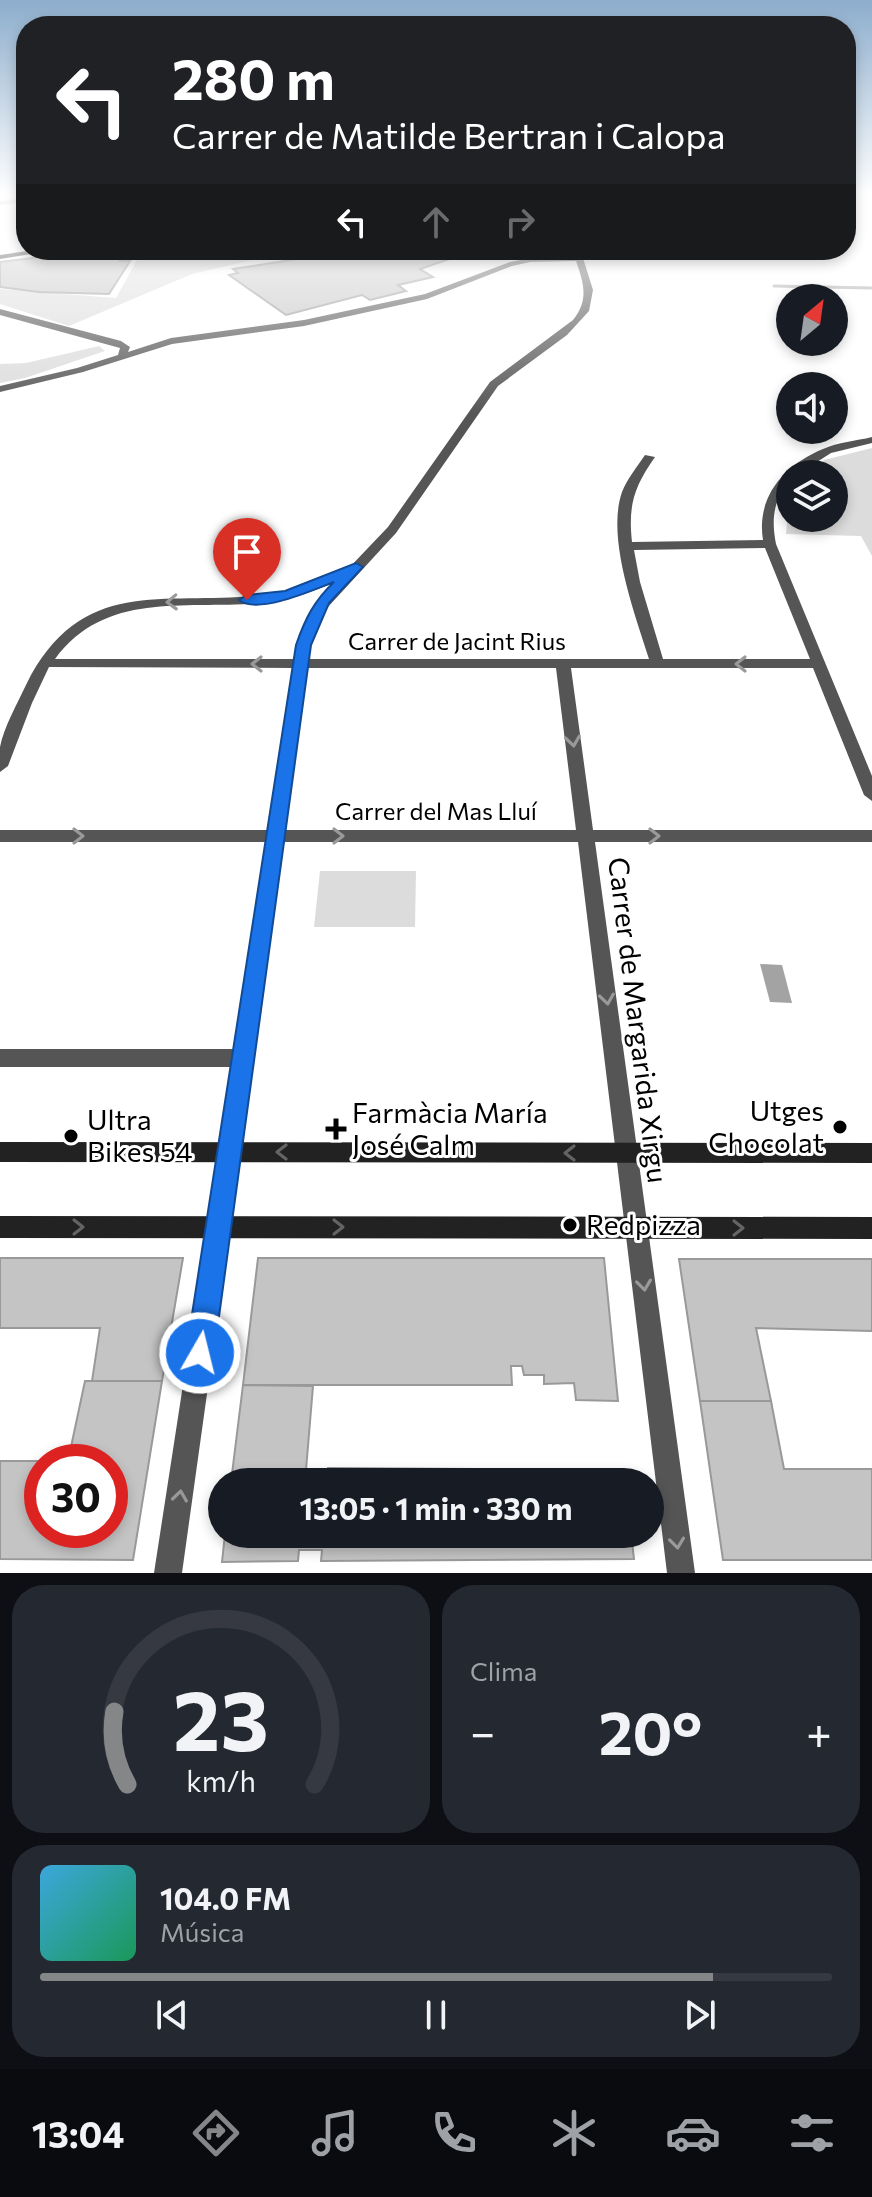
<!DOCTYPE html>
<html lang="es">
<meta charset="utf-8">
<style>
:root{--surface:#171b24;--page:#242831;--text:#f1f3f6;--muted:#9ea1a6;--line:#363941;--accent:#858687}
body{margin:0;font-family:Commissioner,sans-serif;background:var(--page);color:var(--text);height:100vh;display:flex;flex-direction:column;font-size:30px;white-space:nowrap}
*{box-sizing:border-box;margin:0}
p{font-size:26px;color:var(--muted)}
.icon{flex:none;width:44px;height:44px;fill:none;stroke:currentColor;stroke-width:2;stroke-linecap:round;stroke-linejoin:round}
.map{position:relative;height:1573px;overflow:hidden}
.panel{display:flex;flex-direction:column;gap:12px;padding:12px;background:#0d0f14;flex:1}
.panel>*{flex:none}
.banner{position:absolute;left:16px;top:16px;width:840px;height:244px;border-radius:32px;box-shadow:0 4px 12px #0003;background:#202124;color:#fff;overflow:hidden}
.needle{width:52px;rotate:29deg}
.fabs{position:absolute;left:776px;top:284px;display:grid;gap:16px}
.fabs a{display:grid;place-items:center;width:72px;height:72px;border-radius:50%;background:var(--surface);box-shadow:0 4px 12px #0003;font-size:40px}
.speed{position:absolute;left:24px;top:1444px;display:flex;gap:16px;font-size:40px;font-weight:700;text-align:center}
.speed>*{display:grid;place-content:center;width:104px;height:104px;border-radius:50%;background:var(--surface);box-shadow:0 4px 12px #0003;line-height:1}
.speed .limit{border:12px solid #d22;background:#fff;color:#111}
.pin{position:absolute;display:grid;place-items:center;width:68px;height:68px;color:#fff;margin:-82px -34px;border-radius:50% 50% 50% 0;rotate:-45deg;box-shadow:0 0 8px #0007}
.pin .icon{rotate:45deg}
.me{position:absolute;width:88px;margin:-44px;rotate:8deg;stroke-linejoin:round;filter:drop-shadow(0 0 6px #0008)}
.turn{display:flex;align-items:center;gap:28px;height:168px;padding:0 24px;font-size:36px}
.turn .icon{width:104px;height:104px;stroke-width:2.5}
.turn b{display:block;font-size:56px;line-height:68px}
.lanes{display:flex;align-items:center;height:76px;padding:0 24px;background:#0003;justify-content:center;gap:40px;direction:ltr}
.lanes .off{opacity:.35}
.big{font-size:60px;font-weight:700;line-height:1.1}
.panel .tile{flex:1;display:flex;flex-direction:column;justify-content:center;gap:12px;min-width:0;padding:0 28px;border-radius:32px;background:var(--page)}
.panel .dial{align-items:center;gap:0}
.dial svg{height:208px;overflow:visible;fill:none;stroke:var(--line);stroke-width:7;stroke-linecap:round;text-anchor:middle}
.dial text{fill:var(--text);stroke:none}
.song{display:flex;align-items:center;gap:24px}
.cover{width:96px;height:96px;border-radius:12px;background:linear-gradient(135deg,hsl(200 70% 55%),hsl(150 70% 35%))}
.played{height:8px;border-radius:4px;background:linear-gradient(90deg,var(--accent) 85%,var(--line) 85%)}
.keys{display:flex;justify-content:space-around;direction:ltr}
.heat{display:flex;justify-content:space-between;align-items:center;font-size:44px;direction:ltr}
.panel .tiles{flex:1;display:grid;gap:12px;grid-template-columns:1fr 1fr}
.tile:last-child{grid-column:span 2}
.trip{position:absolute;left:208px;top:1468px;width:456px;height:80px;border-radius:40px;background:var(--surface);box-shadow:0 4px 12px #0003;font-weight:700;line-height:80px;text-align:center}
.tabs{display:flex;height:128px;justify-content:space-around;align-items:center;background:#090b0e;color:var(--muted)}
.tabs .icon{width:56px;height:56px}
.tabs .on{color:var(--accent)}
.tabs b{font-size:36px;color:var(--text)}
.map>svg:first-child{display:block}
.green{fill:#dcdcdc}
.water{fill:#a3a3a3}
.lines{fill:none;stroke-linecap:round;stroke-linejoin:round}
.stream{stroke:#a3a3a3;stroke-width:3}
.building{fill:#c4c4c4;stroke:#999;stroke-width:2;fill-rule:evenodd}
.street{fill:#555;fill-rule:evenodd}
.secondary{fill:#222;fill-rule:evenodd}
.oneway{stroke:#999}
.oneway2{stroke:#646464}
.route{fill:#1a73e8;stroke:#114b97;stroke-width:2}
.poi-dot{fill:#000;stroke:#fff;stroke-width:3}
.labels{text-anchor:middle;stroke-width:6;stroke-linejoin:round;paint-order:stroke}
.street-label{font-size:24px;fill:#000;stroke:#fff}
.near-street-label{font-size:28px;fill:#000;stroke:#fff}
.near-poi-label{font-size:28px;fill:#000;stroke:#fff;text-anchor:start}
</style>
<div class="map">
<svg width="872" height="1573" viewBox="0 0 872 1573">
<rect width="100%" height="100%" fill="#fff"/>
<g class="green">
<path d="M190,250H296L192,274L69,326L0,304V289L116,298L137,260Z"/>
<path d="M99,346L105,351L25,378L0,383V364L26,363Z"/>
<path d="M872,448V556L861,536L786,534L790,488V518H834V474H807L824,460Z"/>
<path d="M320,871H416L415,927H314Z"/>
</g>
<path class="water" d="M760,964L782,965L792,1003L770,1002Z"/>
<g class="lines">
<path class="stream" d="M774,286L872,288"/>
</g>
<g class="building">
<path d="M98,250L121,253L124,256L120,261H130L109,294L39,292L0,287V262Z"/>
<path d="M315,250H433L444,256L461,255L420,269L433,277L398,285L406,291L370,300L362,295L286,315L229,275L238,273L233,269L304,258L298,253Z"/>
<path d="M0,1258H183L162,1381H92L100,1328H0Z"/>
<path d="M258,1258H604L618,1401L576,1400L574,1383L544,1384V1375H524L522,1366H511L512,1385H243Z"/>
<path d="M679,1259H872V1331L756,1328L771,1401H700Z"/>
<path d="M85,1381H162L133,1560L0,1559V1461H68ZM42,1462H110V1530H42Z"/>
<path d="M243,1385L313,1386L305,1482H231Z"/>
<path d="M700,1401H771L784,1469H872V1560H723Z"/>
<path d="M328,1468L625,1470L626,1482H327Z"/>
<path d="M225,1534H631L634,1559L321,1561L322,1550H299L298,1561L222,1562Z"/>
</g>
<g class="lines">
<g class="street">
<path d="M26,198V202L0,205V201Z"/>
<path d="M579,256L583,258L593,290L589,311L567,335L498,386L396,533L327,608L311,645L309,659H649C635,614 606,538 622,492C627,479 637,467 645,455L655,457C634,487 628,505 632,542L763,540C756,497 784,465 823,449C838,442 856,441 872,437V443L831,453L798,474H790C790,484 783,488 779,497C772,513 773,528 776,544L872,776V801L864,795L813,668H571L593,830H872V842H595L695,1573H667L578,842H284L182,1573H154L232,1067H0V1049H235L267,842H0V830H269L294,668L49,667L32,703L8,766L0,772C0,764 0,755 0,747C4,727 17,704 26,685C87,562 184,615 289,590C306,586 323,577 339,570H347L388,527L490,382L573,320C589,300 584,284 576,261L530,262L512,266L427,299L304,326L172,344L83,372L0,392V386L77,368L118,355L120,348L0,315V309L121,341L130,347L128,352L171,338L304,320L425,294L510,262L530,258ZM765,548L810,659H663L640,582L634,550ZM335,582C315,604 300,629 295,659H55C106,590 185,610 259,603C286,600 310,593 335,582ZM308,668H556L576,830H285Z"/>
</g>
<g class="secondary">
<path d="M34,250H56L0,259V255Z"/>
<path d="M0,1142L872,1143V1163L0,1162Z"/>
<path d="M0,1216L872,1217V1239L0,1238Z"/>
</g>
</g>
<defs><path id="oneway-chevron" d="M-2-3.5L2.5 0L-2 3.5" fill="none" stroke-width="1.6" stroke-linecap="round" stroke-linejoin="round" transform="scale(2)"/></defs>
<g class="oneway">
<use href="#oneway-chevron" transform="translate(172 602) rotate(178)"/>
<use href="#oneway-chevron" transform="translate(257 664) rotate(-180)"/>
<use href="#oneway-chevron" transform="translate(741 664) rotate(-180)"/>
<use href="#oneway-chevron" transform="translate(573 741) rotate(82)"/>
<use href="#oneway-chevron" transform="translate(78 836)"/>
<use href="#oneway-chevron" transform="translate(338 836)"/>
<use href="#oneway-chevron" transform="translate(654 836)"/>
<use href="#oneway-chevron" transform="translate(607 999) rotate(82)"/>
<use href="#oneway-chevron" transform="translate(644 1285) rotate(83)"/>
<use href="#oneway-chevron" transform="translate(180 1496) rotate(-82)"/>
<use href="#oneway-chevron" transform="translate(677 1543) rotate(83)"/>
</g>
<g class="oneway2">
<use href="#oneway-chevron" transform="translate(282 1152) rotate(-180)"/>
<use href="#oneway-chevron" transform="translate(570 1153) rotate(-180)"/>
<use href="#oneway-chevron" transform="translate(78 1227)"/>
<use href="#oneway-chevron" transform="translate(338 1227)"/>
<use href="#oneway-chevron" transform="translate(738 1228)"/>
</g>
<linearGradient id="sky" x2="0" y2="1"><stop stop-color="#8cadcc"/><stop offset="0.47" stop-color="#fff"/><stop offset="1" stop-color="#fff" stop-opacity="0"/></linearGradient>
<rect width="872" height="414" fill="url(#sky)"/>
<path class="route" d="M356,563L363,567L329,603L311,645L214,1353L210,1363L200,1367L191,1363L186,1353L296,645C305,619 314,601 334,582C313,590 258,615 239,600L247,595L285,591Z"/>
<g class="poi-dot">
<circle cx="840" cy="1127" r="8"/>
<path d="M332 1117h8v8h8v8h-8v8h-8v-8h-8v-8h8z"/>
<circle cx="71" cy="1136" r="8"/>
<circle cx="570" cy="1225" r="8"/>
</g>
<g class="labels">
<g class="street-label">
<text x="457" y="650">Carrer de Jacint Rius</text>
<text x="436" y="820">Carrer del Mas Lluí</text>
</g>
<g class="near-street-label">
<text transform="translate(638 1020) rotate(83)" y="10">Carrer de Margarida Xirgu</text>
</g>
<g class="near-poi-label">
<text x="824" y="1121" text-anchor="end">Utges<tspan x="824" dy="32">Chocolat</tspan></text>
<text x="352" y="1123">Farmàcia María<tspan x="352" dy="32">José Calm</tspan></text>
<text x="87" y="1130">Ultra<tspan x="87" dy="32">Bikes 54</tspan></text>
<text x="586" y="1235">Redpizza</text>
</g>
</g>
</svg>
<div class="fabs">
<a><svg class="needle" viewBox="-14 -14 28 28"><path d="M0-13l5 13h-10z" fill="#e53935"/><path d="M0 13l5-13h-10z" fill="#9ea1a6"/></svg></a>
<a><svg class="icon" aria-label="sound" viewBox="0 0 24 24"><path d="M4 9h4l5-4v14l-5-4H4zM17 9q2 3 0 6"/></svg></a>
<a><svg class="icon" aria-label="layers" viewBox="0 0 24 24"><path d="M12 4l9 5-9 5-9-5zM3 14l9 5 9-5"/></svg></a>
</div>
<div class="speed"><div class="limit">30</div></div>
<div class="pin" style="left:247px;top:600px;background:#d93025"><svg class="icon" aria-label="arrive" viewBox="0 0 24 24"><path d="M6 21V4h12l-3 4 3 4H6"/></svg></div>
<svg class="me" style="left:200px;top:1353px" viewBox="-20 -20 40 40"><circle r="17" fill="#1a73e8" stroke="#fff" stroke-width="3"/><path d="M0-11L8 9 0 5-8 9z" fill="#fff"/></svg>
<div class="trip">13:05 · 1 min · 330 m</div>
<div class="banner">
<div class="turn"><svg class="icon" aria-label="left" viewBox="0 0 24 24"><path d="M17 20v-9H6M10 6l-5 5 5 5"/></svg><div><b>280 m</b>Carrer de Matilde Bertran i Calopa</div></div>
<div class="lanes"><svg class="icon" aria-label="left" viewBox="0 0 24 24"><path d="M17 20v-9H6M10 6l-5 5 5 5"/></svg><svg class="icon off" aria-label="ahead" viewBox="0 0 24 24"><path d="M12 20V5M6 11l6-6 6 6"/></svg><svg class="icon off" aria-label="right" viewBox="0 0 24 24"><path d="M7 20v-9h11M14 6l5 5-5 5"/></svg></div>
</div>
</div>
<section class="panel">
<div class="tiles">
<div class="tile dial"><svg viewBox="0 0 100 80">
<path d="M14 69A42 42 0 1 1 86 69"/>
<path d="M14 69A42 42 0 0 1 9 41" stroke="#858687"/>
<text x="50" y="56" font-size="32" font-weight="700">23</text>
<text x="50" y="72" font-size="11">km/h</text>
</svg></div>
<div class="tile"><p>Clima</p>
<div class="heat"><a>−</a><b class="big">20°</b><a>+</a></div>
</div>
<div class="tile">
<div class="song"><i class="cover"></i><div><b>104.0 FM</b><p>Música</p></div></div>
<div class="played"></div>
<div class="keys"><svg class="icon" aria-label="previous" viewBox="0 0 24 24"><path d="M18 5L8 12l10 7zM5 5v14"/></svg><svg class="icon" aria-label="pause" viewBox="0 0 24 24"><path d="M8 5v14M16 5v14"/></svg><svg class="icon" aria-label="next" viewBox="0 0 24 24"><path d="M6 5l10 7-10 7zM19 5v14"/></svg></div>
</div>
</div>
</section>
<nav class="tabs">
<b>13:04</b>
<svg class="icon on" aria-label="directions" viewBox="0 0 24 24"><path d="M12 3l9 9-9 9-9-9zM9 14v-3h6M13 9l2 2-2 2"/></svg>
<svg class="icon" aria-label="music" viewBox="0 0 24 24"><path d="M9 18V5l10-2v13"/><circle cx="6" cy="18" r="3"/><circle cx="16" cy="16" r="3"/></svg>
<svg class="icon" aria-label="phone" viewBox="0 0 24 24"><path d="M5 4h4l2 5-3 2q2 4 5 5l2-3 5 2v4C11 20 4 13 5 4z"/></svg>
<svg class="icon" aria-label="climate" viewBox="0 0 24 24"><path d="M12 3v18M4 7l16 10M4 17L20 7"/></svg>
<svg class="icon" aria-label="car" viewBox="0 0 24 24"><path d="M5 17H2v-5l4-1 3-4h7l3 4 3 1v5h-3M9 17h6M6 11h13"/><circle cx="7" cy="17" r="2"/><circle cx="17" cy="17" r="2"/></svg>
<svg class="icon" aria-label="filters" viewBox="0 0 24 24"><path d="M4 7h16M4 17h16"/><circle cx="9" cy="7" r="2"/><circle cx="15" cy="17" r="2"/></svg>
</nav>
